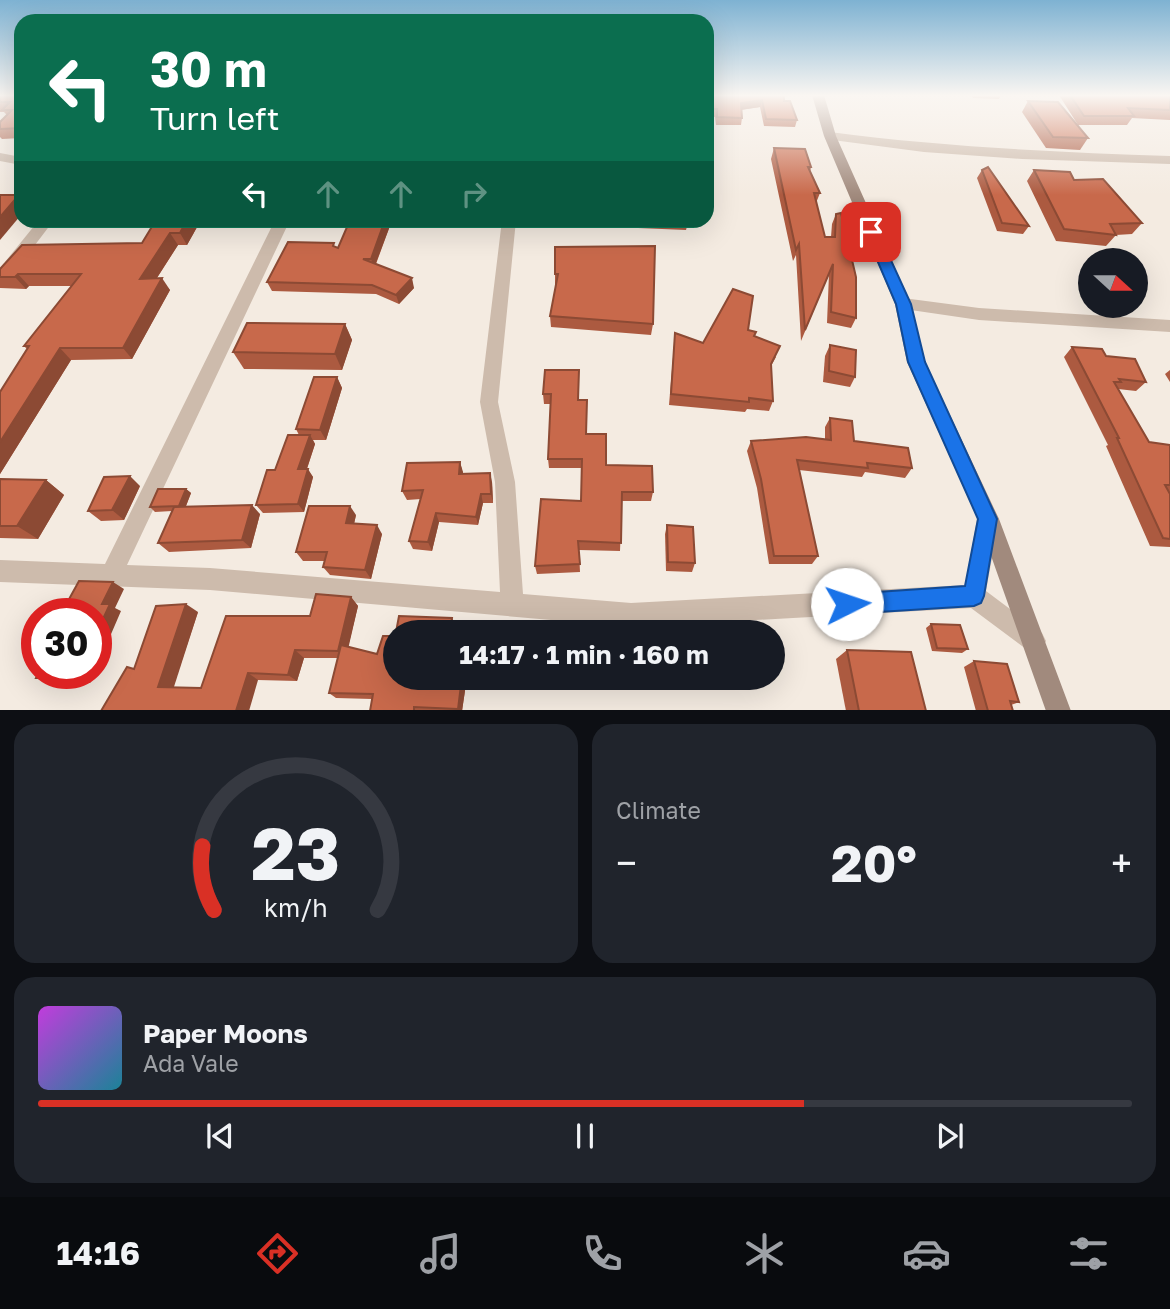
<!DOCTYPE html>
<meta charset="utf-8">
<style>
:root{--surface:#171b24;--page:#20242c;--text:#f1f3f6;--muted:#9ea1a6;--line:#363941;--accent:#d93025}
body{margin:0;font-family:"Golos Text",sans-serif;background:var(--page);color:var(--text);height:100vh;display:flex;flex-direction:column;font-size:26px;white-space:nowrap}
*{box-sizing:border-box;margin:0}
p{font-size:23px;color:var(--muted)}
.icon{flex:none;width:38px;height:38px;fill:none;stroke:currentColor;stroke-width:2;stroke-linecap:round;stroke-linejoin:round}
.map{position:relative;height:710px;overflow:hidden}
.drawer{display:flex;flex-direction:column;gap:14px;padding:14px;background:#0d0f14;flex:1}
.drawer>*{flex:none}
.hud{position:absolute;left:14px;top:14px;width:700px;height:214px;border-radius:21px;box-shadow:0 7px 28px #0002;background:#0b6e4f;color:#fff;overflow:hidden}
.needle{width:46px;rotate:111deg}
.tools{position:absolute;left:1078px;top:248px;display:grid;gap:14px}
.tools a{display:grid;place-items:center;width:70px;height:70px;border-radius:50%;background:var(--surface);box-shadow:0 7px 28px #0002;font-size:35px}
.speed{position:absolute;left:21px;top:598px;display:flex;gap:14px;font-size:35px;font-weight:700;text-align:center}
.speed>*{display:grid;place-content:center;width:91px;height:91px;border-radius:50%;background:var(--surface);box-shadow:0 7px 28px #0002;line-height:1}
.speed .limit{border:10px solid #d22;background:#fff;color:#111}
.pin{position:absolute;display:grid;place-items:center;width:60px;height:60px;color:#fff;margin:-30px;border-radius:14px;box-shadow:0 4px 10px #0006}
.me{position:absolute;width:77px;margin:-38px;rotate:86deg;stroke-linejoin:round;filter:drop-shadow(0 0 5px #0008)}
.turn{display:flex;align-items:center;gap:24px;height:147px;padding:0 21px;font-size:32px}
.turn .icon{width:91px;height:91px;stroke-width:2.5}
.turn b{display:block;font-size:49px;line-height:60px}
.lanes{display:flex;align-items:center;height:66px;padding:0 21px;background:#0003;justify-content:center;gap:35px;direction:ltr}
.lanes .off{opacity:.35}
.big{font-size:52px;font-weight:700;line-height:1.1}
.drawer .tile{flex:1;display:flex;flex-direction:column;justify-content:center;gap:10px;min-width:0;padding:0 24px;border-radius:21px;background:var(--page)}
.drawer .dial{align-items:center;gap:0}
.dial svg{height:182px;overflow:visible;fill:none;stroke:var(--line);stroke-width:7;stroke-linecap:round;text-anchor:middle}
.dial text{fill:var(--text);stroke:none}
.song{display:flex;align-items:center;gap:21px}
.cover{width:84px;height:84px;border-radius:10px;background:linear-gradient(135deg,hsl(290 70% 55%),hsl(190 70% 35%))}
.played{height:7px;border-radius:4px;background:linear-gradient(90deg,var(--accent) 70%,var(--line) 70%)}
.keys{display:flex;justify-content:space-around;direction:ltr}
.heat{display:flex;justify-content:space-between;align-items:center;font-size:38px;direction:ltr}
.drawer .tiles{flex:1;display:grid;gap:14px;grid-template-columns:1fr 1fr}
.tile:last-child{grid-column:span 2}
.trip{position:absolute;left:383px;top:620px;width:402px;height:70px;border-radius:35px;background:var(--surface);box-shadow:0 7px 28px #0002;font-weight:700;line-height:70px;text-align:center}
.tabs{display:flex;height:112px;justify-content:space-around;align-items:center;background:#090b0e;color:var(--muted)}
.tabs .icon{width:49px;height:49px}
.tabs .active{color:var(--accent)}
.tabs b{font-size:32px;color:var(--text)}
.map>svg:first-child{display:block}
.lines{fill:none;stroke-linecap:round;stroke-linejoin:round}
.street{fill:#cdbbac;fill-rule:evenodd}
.secondary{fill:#a18a7d;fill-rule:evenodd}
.wall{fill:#ac5a40}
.shaded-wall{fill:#8c4a34}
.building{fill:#c8694b;stroke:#8c4a34;stroke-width:2}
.route{fill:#1a73e8;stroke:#114b97;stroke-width:2}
</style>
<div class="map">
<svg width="1170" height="711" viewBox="0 0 1170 711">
<rect width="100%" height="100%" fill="#f4ebe1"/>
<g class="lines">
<g class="street">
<path d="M830,132C943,147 1056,152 1170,156V164L1022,159L924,152L825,139V133Z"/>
<path d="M0,153L21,157V165L0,161Z"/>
<path d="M39,220H54L6,283L0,285V268Z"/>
<path d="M275,220H290L127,565L210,568L500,592L495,482L480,402L502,220H516L498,402L515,482L523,594L631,603L965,585L977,519L981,512L988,509L995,512L999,519L986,591L1042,633L1046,641L1042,649L1034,653L1026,649L971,608L631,627L210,590L0,582V560L105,564Z"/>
<path d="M903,298L979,308L1170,320V332L979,320L897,308L895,304Z"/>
</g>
<path class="secondary" d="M812,95H824L836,136L911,304L925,362L999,519L1071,711H1046L978,519L907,362L895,304L824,136Z"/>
</g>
<g class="wall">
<path d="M0,95H21V138L2,139L0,137V122L7,115L4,112H0Z"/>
<path d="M707,95L784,101L797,120L795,127L764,126L760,107L741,110L742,118L741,125H716L715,117L707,116Z"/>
<path d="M971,95H1001L999,99L973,98Z"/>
<path d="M1059,95H1170V120L1132,118L1127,125H1078Z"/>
<path d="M1028,101L1088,138L1080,150L1046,148L1022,112Z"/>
<path d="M774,148L811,167L810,172L820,193L816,203L825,237H831L832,224L836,214L856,318L851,328L827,323L829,274L801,341L796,255L793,261L771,159Z"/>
<path d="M982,170L1029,226L1023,234L997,231L977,178Z"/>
<path d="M1034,170L1074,180L1142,223L1132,234L1116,235L1106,246L1056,241L1027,181Z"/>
<path d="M156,220H201L187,245H178L157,278L170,290L132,359L71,360L0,474V392L27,349L24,346L72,286H29L26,289L0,288V269L142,243Z"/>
<path d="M566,220H693V223H688L686,230L566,225Z"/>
<path d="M391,223L376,264L414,288L399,304L376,294L272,291L267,282L336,247L338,248Z"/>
<path d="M555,247L653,324L651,335L551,327L550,316L556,285H555Z"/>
<path d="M345,324L352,340L342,370L244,369L233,352Z"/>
<path d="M748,330L756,332L754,337L776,357L771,366L773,401L769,411L747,409L745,412L669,405L675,333L703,343Z"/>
<path d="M830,345L855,377L850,387L823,382L825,356Z"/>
<path d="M1072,347L1146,382L1136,391L1118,389L1149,442L1170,445V547L1150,546L1106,446L1108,445L1064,357Z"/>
<path d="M545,370L578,400L586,434L606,465L653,492L651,501H622L620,551L579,550L580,572L537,574L535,566L581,501L582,468H549L548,459L551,404H544L543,394Z"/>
<path d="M1170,370V382L1165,374Z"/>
<path d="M337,377L342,388L326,440H313L315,444L307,469L313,477L304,512L263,513L256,505L275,470L299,435L296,429Z"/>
<path d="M830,418L854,441L912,468L905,478L865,472L862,477L799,470L818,556L812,564H769L757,488L747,451L751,441L825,439V427Z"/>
<path d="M460,462L463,474L492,482L493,503H483L478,525L439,522L432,551L413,549L409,541L421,499L407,500L402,491Z"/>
<path d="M0,479L46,480L64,495L38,539L0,538Z"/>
<path d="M140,486L124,520L101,521L88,511Z"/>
<path d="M186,489L191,493L186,506L260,514L251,548L169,552L158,543L172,511L155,512L150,507Z"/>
<path d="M356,515L354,524L382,534L371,579L330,575L323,567L325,561H303L296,552Z"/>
<path d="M667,525L695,563L692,572L666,571L665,534Z"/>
<path d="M351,597L358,606L348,647L467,677L462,711H370L372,699L336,698L329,693L338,658H304L297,681L258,680L101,711L134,669L198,612L173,687L201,688L310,616Z"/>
<path d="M931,624L968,649L962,653L932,651L926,628Z"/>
<path d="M847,650L926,711H846L836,659Z"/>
<path d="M974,661L1019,702L1011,705L1013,711H976L964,667Z"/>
<path d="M94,674L90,683L50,684L36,678Z"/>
</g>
<g class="shaded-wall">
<path d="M762,100L760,107L739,110L741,103Z"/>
<path d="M19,195L21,197V215L0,240V217Z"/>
<path d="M187,220H201L187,245L180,233Z"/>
<path d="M385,220H390L391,223L374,268L371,259Z"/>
<path d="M170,233L178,245L149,290L140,279Z"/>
<path d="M18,274L29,286L26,289L15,277Z"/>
<path d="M162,278L170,290L132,359L123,348Z"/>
<path d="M412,278L414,288L399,304L396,295Z"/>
<path d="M345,324L352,340L342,370L335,354Z"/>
<path d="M60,348L71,360L0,474V442Z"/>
<path d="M337,377L342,388L326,440L320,430Z"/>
<path d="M310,435L315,444L304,477L298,469Z"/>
<path d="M460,462L463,472L462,483L459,474Z"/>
<path d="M308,469L313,477L304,512L298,504Z"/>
<path d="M490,473L492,482L493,503L491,494Z"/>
<path d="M130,476L140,486L124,520L112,510Z"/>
<path d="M46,480L64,495L38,539L17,526Z"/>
<path d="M186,489L191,493L184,511L179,506Z"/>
<path d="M481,494L483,503L478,525L476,517Z"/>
<path d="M252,505L260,514L251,548L242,540Z"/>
<path d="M350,506L356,515L352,532L346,523Z"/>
<path d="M436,513L439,522L432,551L428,542Z"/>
<path d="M377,525L382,534L371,579L365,570Z"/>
<path d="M113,582L124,589L115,608L121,611L96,669V634L102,604Z"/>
<path d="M351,597L358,606L346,658L338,651Z"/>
<path d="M186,604L198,612L172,693L158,687Z"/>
<path d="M452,618L456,625L455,632H450Z"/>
<path d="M295,650L304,658L297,681L288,675Z"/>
<path d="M248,673L258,680L249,711H236Z"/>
<path d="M79,674H94L90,683L77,678Z"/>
<path d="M462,677H467L462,711H459L458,709Z"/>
</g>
<g class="building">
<path d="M0,95H21V128L0,129V122L12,110H2L10,102H0Z"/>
<path d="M707,95H784V101H790L797,120L766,119L762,100L741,103L742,118L717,117V109H707Z"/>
<path d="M1070,95H1170V110L1128,108L1134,116H1084Z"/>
<path d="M1028,101L1058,102L1088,138L1053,137Z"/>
<path d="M774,148L805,149L811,167H808L820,193H814L825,237H835L836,214L841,213L856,277V318L831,312L833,264L805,330L799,244L796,250Z"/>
<path d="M988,167L1029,226L1002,223L982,170Z"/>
<path d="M1034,170L1070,172L1074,180L1103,179L1142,223L1110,224L1116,235L1064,229Z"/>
<path d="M0,195H19L0,217Z"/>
<path d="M156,220H187L180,233H170L140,279L162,278L123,348H60L0,442V392L29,346H24L81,274H18L15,277H0V269L22,245L142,243Z"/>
<path d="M350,220H385L371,259H363L412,278L396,295L372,285L267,282L288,242L334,243L333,246L338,248Z"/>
<path d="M655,246L653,324L550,316L558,274H555V247Z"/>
<path d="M733,289L753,296L748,330L756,332L754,336L780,346L771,364L773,401L749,398V402L671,394L675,333L703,343Z"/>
<path d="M247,323L345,324L335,354L233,352Z"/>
<path d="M830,345L856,350L855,377L829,371Z"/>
<path d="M1072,347L1102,349L1106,356L1135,359L1146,382L1119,379L1121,382H1114L1149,442L1170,445V485H1165L1170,494V539L1163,538L1117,438H1119Z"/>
<path d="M545,370H579L578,400H587L586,434H606V465L652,466L653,492H622L621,543L578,541L580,564L535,566L541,499L581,501L582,459H548L551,394H543Z"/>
<path d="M314,377H337L320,430L296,429Z"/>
<path d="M830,418L852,421L854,441L908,448L912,468L867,463L868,468L797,460L818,556H774L761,479L751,441L806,437L831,440Z"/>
<path d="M288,435H310L298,469H308L298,504L256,505L267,470H275Z"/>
<path d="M460,462L459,474L490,473L491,494H481L476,517L436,513L428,542L409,541L423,490L402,491L407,463Z"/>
<path d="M130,476L112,510L88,511L104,477Z"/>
<path d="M0,479L46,480L17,526H0Z"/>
<path d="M158,489H186L179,506L150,507Z"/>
<path d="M252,505L242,540L158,543L174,507Z"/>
<path d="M309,506H350L346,523L377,525L365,570L323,567L327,552H296Z"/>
<path d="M667,525L693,527L695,563L668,562Z"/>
<path d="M79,581L113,582L102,604H110L96,634V614H67L73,601H68Z"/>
<path d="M316,594L351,597L338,651L295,650L288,675L248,673L236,711H101L127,667L134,669L156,606L186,604L158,687L201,688L226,616H310Z"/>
<path d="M399,616L452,618L450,632H396Z"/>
<path d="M931,624L960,625L968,649L937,648Z"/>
<path d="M491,625L523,627L522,632H490Z"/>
<path d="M396,632V677H462L458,709L414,707V711H370L373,694L329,693L341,645L377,654L383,636H395Z"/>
<path d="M847,650L911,652L926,711H859Z"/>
<path d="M974,661L1007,664L1019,702L1010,701L1013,711H988Z"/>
<path d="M38,674H79L77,678H36Z"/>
</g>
<linearGradient id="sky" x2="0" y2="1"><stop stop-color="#7eb2d2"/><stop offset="0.49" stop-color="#faf6f2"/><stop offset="1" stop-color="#faf6f2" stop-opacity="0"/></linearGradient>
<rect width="1170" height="195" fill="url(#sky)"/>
<path class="route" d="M871,228L878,232L911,304L925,362L997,519L984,596L981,603L974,606L847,614L839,611L836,604L839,597L847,594L965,586L978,519L908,362L896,304L865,232Z"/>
</svg>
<div class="tools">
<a><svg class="needle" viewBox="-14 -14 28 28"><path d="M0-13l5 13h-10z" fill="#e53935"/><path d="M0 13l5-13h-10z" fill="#9ea1a6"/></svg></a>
</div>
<div class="speed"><div class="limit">30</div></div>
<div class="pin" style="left:871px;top:232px;background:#d93025"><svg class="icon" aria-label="arrive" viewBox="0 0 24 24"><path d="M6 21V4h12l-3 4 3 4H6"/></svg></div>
<svg class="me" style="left:847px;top:604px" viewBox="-20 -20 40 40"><circle r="19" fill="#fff"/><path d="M0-13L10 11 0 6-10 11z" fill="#1a73e8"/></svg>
<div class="trip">14:17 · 1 min · 160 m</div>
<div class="hud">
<div class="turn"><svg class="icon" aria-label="left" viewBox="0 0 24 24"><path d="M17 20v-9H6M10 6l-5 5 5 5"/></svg><div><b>30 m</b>Turn left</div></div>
<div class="lanes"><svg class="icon" aria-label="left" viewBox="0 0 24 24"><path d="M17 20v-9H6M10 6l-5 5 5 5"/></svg><svg class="icon off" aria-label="ahead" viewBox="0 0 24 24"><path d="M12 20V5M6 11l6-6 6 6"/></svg><svg class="icon off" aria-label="ahead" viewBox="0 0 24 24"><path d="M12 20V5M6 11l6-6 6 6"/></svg><svg class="icon off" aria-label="right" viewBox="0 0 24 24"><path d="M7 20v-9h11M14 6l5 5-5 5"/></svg></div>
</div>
</div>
<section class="drawer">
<div class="tiles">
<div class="tile dial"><svg viewBox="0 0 100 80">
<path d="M14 69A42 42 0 1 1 86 69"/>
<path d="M14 69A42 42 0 0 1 9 41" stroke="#d93025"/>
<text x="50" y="56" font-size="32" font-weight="700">23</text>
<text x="50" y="72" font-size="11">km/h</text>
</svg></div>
<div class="tile"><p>Climate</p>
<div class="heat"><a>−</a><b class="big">20°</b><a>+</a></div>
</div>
<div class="tile">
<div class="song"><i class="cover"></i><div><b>Paper Moons</b><p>Ada Vale</p></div></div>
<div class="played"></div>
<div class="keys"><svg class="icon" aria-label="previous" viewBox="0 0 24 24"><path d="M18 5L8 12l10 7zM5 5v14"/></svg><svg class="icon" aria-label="pause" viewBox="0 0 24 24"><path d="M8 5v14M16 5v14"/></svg><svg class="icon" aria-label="next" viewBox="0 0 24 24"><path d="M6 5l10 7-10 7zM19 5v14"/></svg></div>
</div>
</div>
</section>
<nav class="tabs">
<b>14:16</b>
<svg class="icon active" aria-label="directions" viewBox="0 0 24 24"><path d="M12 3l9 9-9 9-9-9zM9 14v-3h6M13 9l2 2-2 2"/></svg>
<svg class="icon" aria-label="music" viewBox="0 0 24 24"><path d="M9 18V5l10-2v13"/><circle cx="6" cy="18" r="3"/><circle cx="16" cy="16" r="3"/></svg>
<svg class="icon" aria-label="phone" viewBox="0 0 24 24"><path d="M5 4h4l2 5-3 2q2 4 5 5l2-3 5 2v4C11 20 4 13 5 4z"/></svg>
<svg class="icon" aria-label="climate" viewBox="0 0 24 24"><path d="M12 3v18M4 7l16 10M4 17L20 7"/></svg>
<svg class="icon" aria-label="car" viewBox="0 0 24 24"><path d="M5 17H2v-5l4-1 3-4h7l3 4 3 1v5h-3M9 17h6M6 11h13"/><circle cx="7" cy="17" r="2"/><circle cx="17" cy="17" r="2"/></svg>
<svg class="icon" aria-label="filters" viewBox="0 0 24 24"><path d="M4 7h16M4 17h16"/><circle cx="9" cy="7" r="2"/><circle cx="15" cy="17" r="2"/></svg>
</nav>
